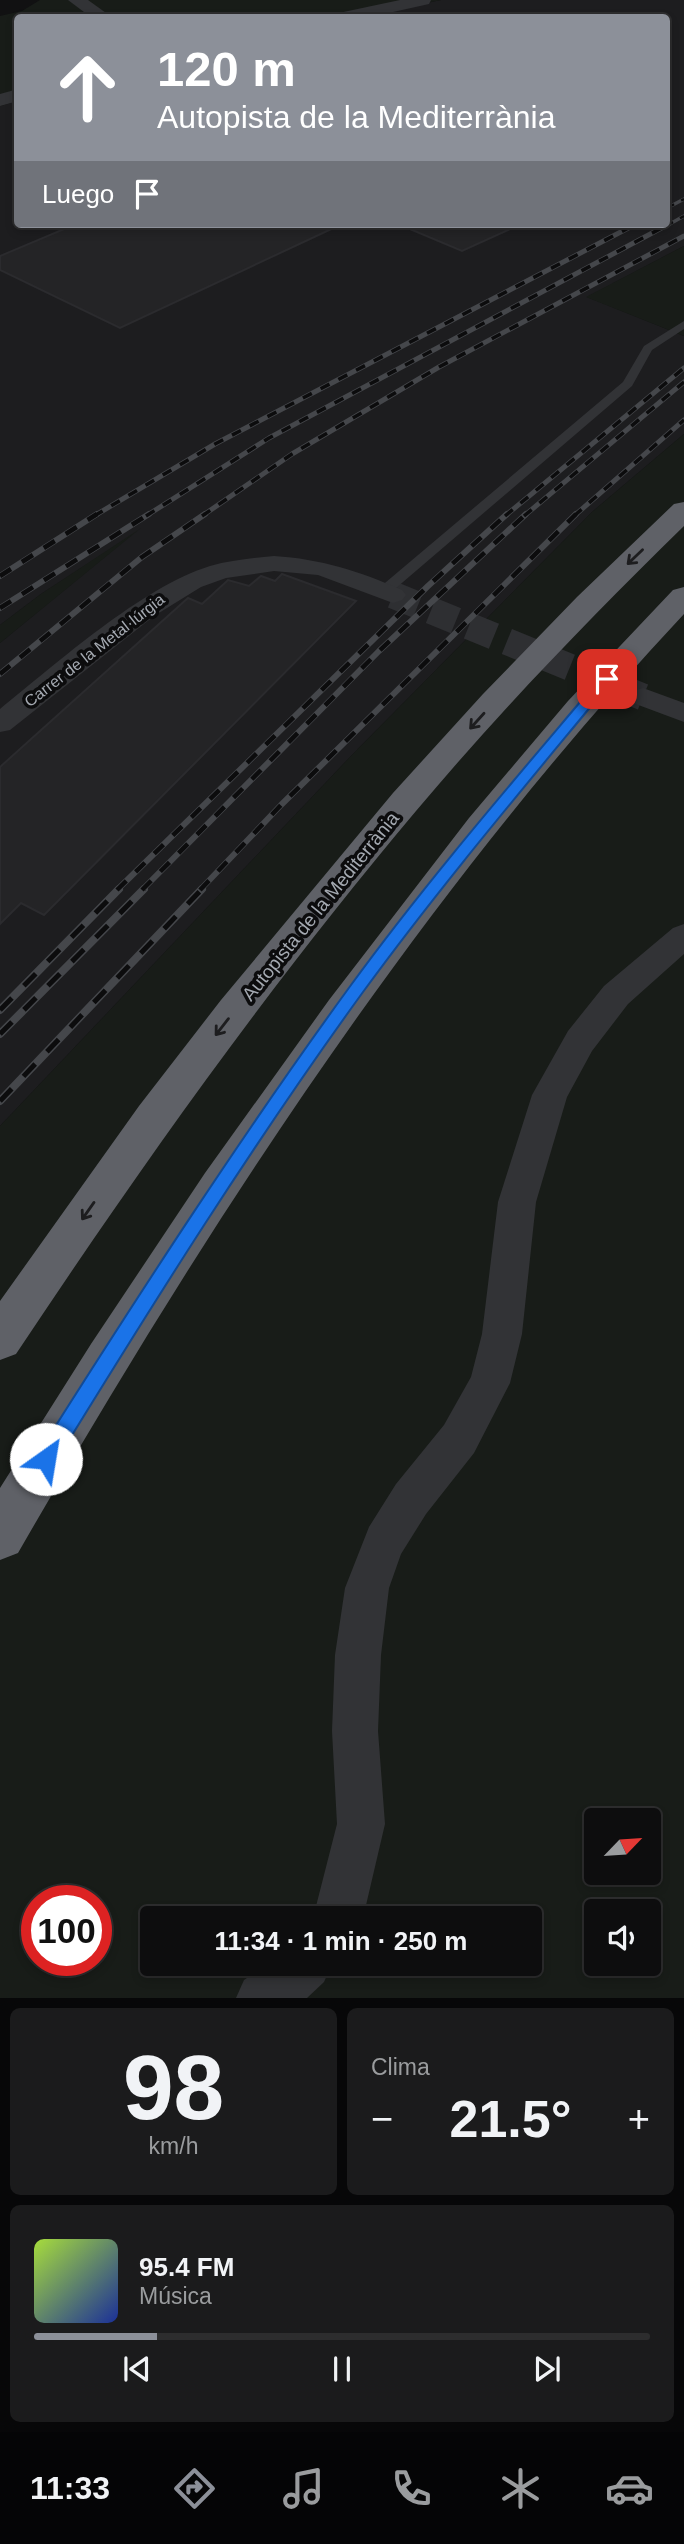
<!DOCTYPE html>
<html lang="es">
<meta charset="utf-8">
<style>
:root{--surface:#0d0d0e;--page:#1b1b1c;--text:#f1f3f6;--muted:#9a9c9e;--line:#2d2d2e;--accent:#8c9099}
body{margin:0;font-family:Helvetica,sans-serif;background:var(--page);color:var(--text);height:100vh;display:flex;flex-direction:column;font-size:26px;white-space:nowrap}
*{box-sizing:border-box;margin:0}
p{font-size:23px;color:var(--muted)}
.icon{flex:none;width:38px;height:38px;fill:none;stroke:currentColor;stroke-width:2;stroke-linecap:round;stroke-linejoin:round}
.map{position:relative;height:1998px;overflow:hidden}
.drawer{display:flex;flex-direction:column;gap:10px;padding:10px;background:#070708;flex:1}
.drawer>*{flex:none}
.top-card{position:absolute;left:14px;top:14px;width:656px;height:214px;border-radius:7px;box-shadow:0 4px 10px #0003,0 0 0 2px var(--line);background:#8c9099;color:#fff;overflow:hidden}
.needle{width:46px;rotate:65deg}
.controls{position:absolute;left:584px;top:1808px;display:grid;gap:14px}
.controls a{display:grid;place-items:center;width:77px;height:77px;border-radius:7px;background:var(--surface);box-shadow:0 4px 10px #0003,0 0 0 2px var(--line);font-size:35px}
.speed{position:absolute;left:21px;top:1885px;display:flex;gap:14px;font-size:35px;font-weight:700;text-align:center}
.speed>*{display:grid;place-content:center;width:91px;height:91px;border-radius:50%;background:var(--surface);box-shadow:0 4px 10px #0003,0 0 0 2px var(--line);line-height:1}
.speed .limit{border:10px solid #d22;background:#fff;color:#111}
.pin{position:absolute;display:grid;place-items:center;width:60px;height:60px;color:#fff;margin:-30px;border-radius:14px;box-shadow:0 4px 10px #0006}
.me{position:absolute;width:77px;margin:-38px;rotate:32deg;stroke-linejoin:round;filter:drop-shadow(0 0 5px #0008)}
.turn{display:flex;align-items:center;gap:24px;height:147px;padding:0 28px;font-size:32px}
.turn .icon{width:91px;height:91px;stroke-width:2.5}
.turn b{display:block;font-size:49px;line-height:60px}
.then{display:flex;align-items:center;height:66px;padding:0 28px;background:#0003;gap:14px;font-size:26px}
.big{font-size:52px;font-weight:800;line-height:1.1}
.drawer .card{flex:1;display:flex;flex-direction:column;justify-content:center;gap:10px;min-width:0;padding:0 24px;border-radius:10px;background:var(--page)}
.drawer .dial{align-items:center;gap:0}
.dial b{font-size:91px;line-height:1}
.song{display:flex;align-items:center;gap:21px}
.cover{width:84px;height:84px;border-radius:10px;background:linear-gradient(135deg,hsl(80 70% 55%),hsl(230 70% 35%))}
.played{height:7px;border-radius:4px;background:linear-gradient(90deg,var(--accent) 20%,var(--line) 20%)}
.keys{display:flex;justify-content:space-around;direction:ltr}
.heat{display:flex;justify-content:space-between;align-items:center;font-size:38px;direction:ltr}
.drawer .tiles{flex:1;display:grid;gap:10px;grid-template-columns:1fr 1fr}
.card:last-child{grid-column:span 2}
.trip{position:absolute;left:140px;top:1906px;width:402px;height:70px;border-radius:7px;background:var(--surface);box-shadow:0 4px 10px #0003,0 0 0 2px var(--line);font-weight:800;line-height:70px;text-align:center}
.tab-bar{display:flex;height:112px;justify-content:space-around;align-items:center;background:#050506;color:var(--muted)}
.tab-bar .icon{width:49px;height:49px}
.tab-bar .current{color:var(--accent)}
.tab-bar b{font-size:32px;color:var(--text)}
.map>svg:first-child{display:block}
.built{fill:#1d1d1f}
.green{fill:#181c18;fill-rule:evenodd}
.building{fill:#242426;stroke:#2b2b2e;stroke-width:2}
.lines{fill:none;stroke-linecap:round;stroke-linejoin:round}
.minor-tunnel{stroke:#2e2f32;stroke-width:27;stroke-dasharray:27 14;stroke-linecap:butt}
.service{fill:#323336;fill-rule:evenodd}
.minor{fill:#323336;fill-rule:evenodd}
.tertiary{fill:#323336;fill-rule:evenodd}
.motorway{fill:#5f6167;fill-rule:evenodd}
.rail-far3-casing{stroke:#45474b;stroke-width:3.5}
.rail-far2-casing{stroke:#45474b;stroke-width:5}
.rail-far1-casing{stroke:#45474b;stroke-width:6}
.rail-casing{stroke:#45474b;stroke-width:8}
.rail-far3{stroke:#0c0c0d;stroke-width:2.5;stroke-dasharray:8;stroke-linecap:butt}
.rail-far2{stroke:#0c0c0d;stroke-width:3.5;stroke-dasharray:10;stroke-linecap:butt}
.rail-far1{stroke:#0c0c0d;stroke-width:4.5;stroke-dasharray:13;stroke-linecap:butt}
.rail{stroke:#0c0c0d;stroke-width:5;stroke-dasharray:17;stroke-linecap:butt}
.oneway{stroke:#1d1d1f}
.route{fill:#1a73e8;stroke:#114b97;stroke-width:2}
.labels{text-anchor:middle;stroke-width:7;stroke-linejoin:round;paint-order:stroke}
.far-street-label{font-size:16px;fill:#a4a9b1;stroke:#0c0c0d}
.street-label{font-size:19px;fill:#a4a9b1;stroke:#0c0c0d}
</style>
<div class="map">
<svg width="684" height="1998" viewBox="0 0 684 1998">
<rect width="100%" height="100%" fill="#111112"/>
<path class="built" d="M441,0H684V246L587,297L684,336V434L592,512L350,757L0,1126V643L133,534L41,594L0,625V106L17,101L18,224H667V18L354,17Z"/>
<g class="green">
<path d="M40,0H441L354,18H18L17,101L0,106V16L22,11Z"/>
<path d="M684,246V336L586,297Z"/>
<path d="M684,434V1998H0V1126L350,757L592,512ZM597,1820H649V1872H597ZM37,1900H96V1960H37ZM597,1911H649V1964H597ZM152,1918H530V1964H152Z"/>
<path d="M141,528L0,643V625L41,594Z"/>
</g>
<g class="building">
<path d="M76,224H342L120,328L0,270V256Z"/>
<path d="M398,224H521L462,251Z"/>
<path d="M282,574L356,601L44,915L21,903L0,924V767L188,598L202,604L228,580L249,586L261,576L275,581Z"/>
</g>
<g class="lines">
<path class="minor-tunnel" d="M393,595L643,697"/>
<path class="service" d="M684,321V329L652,350L632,386L389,594H379V588L623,382L644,346Z"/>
<g class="minor">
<path d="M274,556C321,559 359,571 402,590L406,595L402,600L393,603L318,575L274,571L226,578L201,587L154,616L10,730L0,732V709C57,663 142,587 210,566C231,560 252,558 274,556Z"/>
<path d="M643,688L684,703V722L633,703L629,697L633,691Z"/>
<path d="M684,924V954L628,1004L592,1051L567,1097L536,1202L522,1334L510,1383L474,1453L426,1514L401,1554L389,1588L381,1655L378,1731L385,1824L363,1918H313L337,1824L332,1731L335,1655L345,1588L369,1527L396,1484L444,1425L471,1377L482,1334L498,1202L532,1095L568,1031L604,986L673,928Z"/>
<path d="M267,1964H332L324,1982L307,1998H236L244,1980Z"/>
</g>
<g class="tertiary">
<path d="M68,0H88L113,18H92Z"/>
<path d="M400,0H431L429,4L366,18H332L334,14Z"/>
<path d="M18,89V101L0,106V94Z"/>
</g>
<g class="motorway">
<path d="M684,502V526C591,617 500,711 416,811C271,983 141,1166 16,1354L0,1360V1301L139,1106L221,1000L393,793L483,694L577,597L674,504Z"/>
<path d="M684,587V614C422,894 209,1221 18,1553L0,1560V1488L91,1344L205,1173L329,1000L469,818L568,701L673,590Z"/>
</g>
<defs>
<g id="rail-far3">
<path d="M667,208L684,199"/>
<path d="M633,226L636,224"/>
<path d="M666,226L684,216"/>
</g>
<g id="rail-far2">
<path d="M94,516L215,444L636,224"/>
<path d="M146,516L269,438L669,224"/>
<path d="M202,516L292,454L439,367L684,236"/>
<path d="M505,516L684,368"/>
<path d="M524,516L684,382"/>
<path d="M574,516L684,420"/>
</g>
<g id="rail-far1">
<path d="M0,576L97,514"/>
<path d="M0,608L149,514"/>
<path d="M0,674L142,557L205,514"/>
<path d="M117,890L428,586L507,514"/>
<path d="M142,890L379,651L526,514"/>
<path d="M200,890L281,805L576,514"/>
</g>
<g id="rail">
<path d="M0,1010L119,889"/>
<path d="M0,1034L144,889"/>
<path d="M0,1101L202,889"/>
</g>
</defs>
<use href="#rail-far3" class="rail-far3-casing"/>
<use href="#rail-far2" class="rail-far2-casing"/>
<use href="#rail-far1" class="rail-far1-casing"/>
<use href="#rail" class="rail-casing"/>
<use href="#rail-far3" class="rail-far3"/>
<use href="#rail-far2" class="rail-far2"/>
<use href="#rail-far1" class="rail-far1"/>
<use href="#rail" class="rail"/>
</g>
<defs><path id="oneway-shaft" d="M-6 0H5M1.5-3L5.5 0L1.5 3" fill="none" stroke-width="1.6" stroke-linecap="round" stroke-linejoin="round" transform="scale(1.75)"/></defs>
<g class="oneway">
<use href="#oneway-shaft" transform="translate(635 557) rotate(136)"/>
<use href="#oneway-shaft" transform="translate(477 721) rotate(132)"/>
<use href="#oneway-shaft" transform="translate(222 1027) rotate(128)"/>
<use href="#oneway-shaft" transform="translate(88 1211) rotate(125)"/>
</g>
<path class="route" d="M607,675L611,676V682C527,784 441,885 363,992C252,1145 152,1305 53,1466L46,1469L39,1466L36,1459L39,1452C139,1294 241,1136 351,985C429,878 517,777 602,676Z"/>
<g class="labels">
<g class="far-street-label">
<text transform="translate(94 650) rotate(-38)" y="6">Carrer de la Metal·lúrgia</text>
</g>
<g class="street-label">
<text transform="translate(320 906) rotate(-51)" y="7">Autopista de la Mediterrània</text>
</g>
</g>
</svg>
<div class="controls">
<a><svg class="needle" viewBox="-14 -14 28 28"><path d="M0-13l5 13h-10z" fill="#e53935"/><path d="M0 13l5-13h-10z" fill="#9a9c9e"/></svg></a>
<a><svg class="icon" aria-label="sound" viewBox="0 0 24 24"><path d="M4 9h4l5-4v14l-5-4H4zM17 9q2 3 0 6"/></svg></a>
</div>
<div class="speed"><div class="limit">100</div></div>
<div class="pin" style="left:607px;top:679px;background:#d93025"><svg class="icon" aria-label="arrive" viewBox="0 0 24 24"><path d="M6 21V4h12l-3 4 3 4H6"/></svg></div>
<svg class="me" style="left:46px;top:1459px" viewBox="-20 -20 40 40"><circle r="19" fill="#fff"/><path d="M0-13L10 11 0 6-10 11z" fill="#1a73e8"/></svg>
<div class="trip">11:34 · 1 min · 250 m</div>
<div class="top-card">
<div class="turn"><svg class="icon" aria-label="ahead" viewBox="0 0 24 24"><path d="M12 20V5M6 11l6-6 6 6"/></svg><div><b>120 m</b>Autopista de la Mediterrània</div></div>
<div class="then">Luego<svg class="icon" aria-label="arrive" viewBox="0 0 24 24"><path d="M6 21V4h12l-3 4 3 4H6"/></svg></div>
</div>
</div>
<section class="drawer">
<div class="tiles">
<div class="card dial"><b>98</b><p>km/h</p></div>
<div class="card"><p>Clima</p>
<div class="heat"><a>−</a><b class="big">21.5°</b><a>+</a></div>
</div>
<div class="card">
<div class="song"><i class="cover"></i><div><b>95.4 FM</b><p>Música</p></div></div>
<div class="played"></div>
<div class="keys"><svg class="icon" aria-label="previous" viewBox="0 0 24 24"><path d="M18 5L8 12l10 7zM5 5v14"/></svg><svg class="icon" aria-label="pause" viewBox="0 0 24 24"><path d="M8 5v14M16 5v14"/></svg><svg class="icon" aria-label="next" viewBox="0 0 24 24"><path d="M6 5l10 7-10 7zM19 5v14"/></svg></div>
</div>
</div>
</section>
<nav class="tab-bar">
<b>11:33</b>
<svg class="icon current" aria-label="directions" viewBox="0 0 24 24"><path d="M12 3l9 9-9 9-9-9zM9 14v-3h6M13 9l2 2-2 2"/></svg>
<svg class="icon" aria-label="music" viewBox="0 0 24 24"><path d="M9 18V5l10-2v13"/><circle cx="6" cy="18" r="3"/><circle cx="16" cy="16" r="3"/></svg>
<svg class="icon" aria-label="phone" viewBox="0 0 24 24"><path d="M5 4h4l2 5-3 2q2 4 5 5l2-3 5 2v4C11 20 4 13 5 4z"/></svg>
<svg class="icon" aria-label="climate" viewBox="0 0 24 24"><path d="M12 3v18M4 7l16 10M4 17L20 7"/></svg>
<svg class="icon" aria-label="car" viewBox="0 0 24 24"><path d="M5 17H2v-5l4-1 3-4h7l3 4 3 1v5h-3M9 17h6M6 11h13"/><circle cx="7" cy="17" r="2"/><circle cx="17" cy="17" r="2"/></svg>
</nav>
